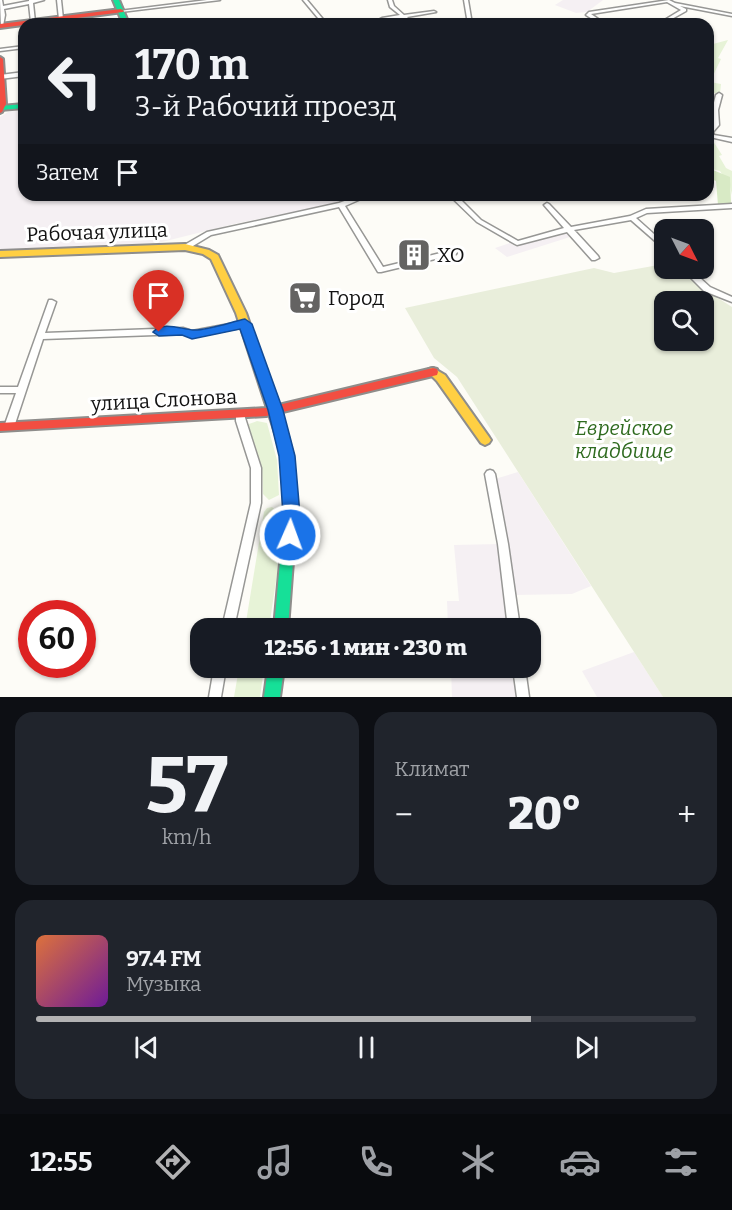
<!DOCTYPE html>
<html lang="ru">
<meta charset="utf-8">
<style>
:root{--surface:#171b24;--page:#20242c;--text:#f1f3f6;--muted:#9ea1a6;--line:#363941;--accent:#b2b2b3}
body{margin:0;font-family:Bitter,serif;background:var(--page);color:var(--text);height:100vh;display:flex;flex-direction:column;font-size:22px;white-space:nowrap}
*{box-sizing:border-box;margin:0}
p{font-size:20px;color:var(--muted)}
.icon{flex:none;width:33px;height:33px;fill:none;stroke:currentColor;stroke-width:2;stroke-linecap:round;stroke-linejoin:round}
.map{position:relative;height:697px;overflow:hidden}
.side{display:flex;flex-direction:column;gap:15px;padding:15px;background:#0d0f14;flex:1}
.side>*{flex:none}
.guide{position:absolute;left:18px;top:18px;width:696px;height:183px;border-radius:18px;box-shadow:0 2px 4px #0004;background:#171b24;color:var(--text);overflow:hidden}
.needle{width:39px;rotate:132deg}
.controls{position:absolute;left:654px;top:219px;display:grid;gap:12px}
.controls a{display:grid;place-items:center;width:60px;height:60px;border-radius:12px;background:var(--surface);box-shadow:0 2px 4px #0004;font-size:30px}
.speed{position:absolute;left:18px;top:600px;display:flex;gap:12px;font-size:30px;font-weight:700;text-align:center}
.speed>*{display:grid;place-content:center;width:78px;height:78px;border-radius:50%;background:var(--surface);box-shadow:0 2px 4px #0004;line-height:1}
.speed .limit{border:9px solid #d22;background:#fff;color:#111}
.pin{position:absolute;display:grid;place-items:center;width:51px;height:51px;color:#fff;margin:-62px -26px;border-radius:50% 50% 50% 0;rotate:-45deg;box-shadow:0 0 6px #0007}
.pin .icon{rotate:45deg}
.me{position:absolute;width:66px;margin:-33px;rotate:2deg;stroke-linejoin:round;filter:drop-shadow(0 0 4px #0008)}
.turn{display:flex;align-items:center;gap:21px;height:126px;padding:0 18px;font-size:27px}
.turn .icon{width:78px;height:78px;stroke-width:2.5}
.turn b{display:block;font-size:42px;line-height:51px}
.then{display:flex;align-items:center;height:57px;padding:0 18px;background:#0003;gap:12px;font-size:22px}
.big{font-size:45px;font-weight:800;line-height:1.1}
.side .widget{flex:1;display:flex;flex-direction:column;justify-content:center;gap:9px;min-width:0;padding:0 21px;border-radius:18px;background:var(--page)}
.side .dial{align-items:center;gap:0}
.dial b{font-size:78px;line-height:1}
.song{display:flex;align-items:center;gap:18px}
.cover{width:72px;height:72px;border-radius:9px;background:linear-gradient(135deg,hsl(20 70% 55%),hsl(280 70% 35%))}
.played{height:6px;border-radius:3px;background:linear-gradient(90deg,var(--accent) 75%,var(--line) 75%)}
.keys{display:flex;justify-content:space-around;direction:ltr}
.heat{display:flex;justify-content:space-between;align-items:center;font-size:33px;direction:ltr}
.side .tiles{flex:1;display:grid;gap:15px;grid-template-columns:1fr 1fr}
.widget:last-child{grid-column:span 2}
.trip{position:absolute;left:190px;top:618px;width:351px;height:60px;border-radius:18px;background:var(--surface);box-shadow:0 2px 4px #0004;font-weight:800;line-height:60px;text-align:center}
.tabs{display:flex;height:96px;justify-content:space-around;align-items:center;background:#090b0e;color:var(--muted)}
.tabs .icon{width:42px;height:42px}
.tabs .active{color:var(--accent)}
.tabs b{font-size:27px;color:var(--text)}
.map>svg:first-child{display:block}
.industrial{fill:#f5f0f3}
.green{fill:#e7f3d7}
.forest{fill:#d8eac5}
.cemetery{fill:#e9eedb;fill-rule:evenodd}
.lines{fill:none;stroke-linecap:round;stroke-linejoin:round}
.street-casing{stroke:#979795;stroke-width:3}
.fast-casing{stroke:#8e8d8b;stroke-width:4}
.slow-casing{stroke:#8e8d8b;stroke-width:4}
.jam-casing{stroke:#8e8d8b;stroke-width:4}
.street{fill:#fffffe;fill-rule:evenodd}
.fast{fill:#16e098;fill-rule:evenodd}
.slow{fill:#ffcf43;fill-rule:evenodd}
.jam{fill:#f24e42;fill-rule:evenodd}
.route{fill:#1a73e8;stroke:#114b97;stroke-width:1.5}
.labels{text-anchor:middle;stroke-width:6;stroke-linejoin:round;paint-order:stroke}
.street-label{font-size:20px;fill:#111;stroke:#fff}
.poi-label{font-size:20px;fill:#111;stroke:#fff;text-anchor:start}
.park-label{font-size:20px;font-style:italic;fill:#2f6b1f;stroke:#fff}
</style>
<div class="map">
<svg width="732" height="697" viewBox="0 0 732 697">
<rect width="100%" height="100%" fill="#fdfcf7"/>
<g class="industrial">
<path d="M563,0H603L587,12L576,13L555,5Z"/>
<path d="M24,109V195H362L339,203L234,224L158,243L0,251V117L8,112Z"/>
<path d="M564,231L570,237L507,257L495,248L510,243L515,246Z"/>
<path d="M518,472L591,586L572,594L515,595L495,479Z"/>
<path d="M499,544L508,628H448L447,601H459L454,545Z"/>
<path d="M634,652L663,697H597L582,671Z"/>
<path d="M451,668H512L516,697H452Z"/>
</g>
<g class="green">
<path d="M728,40L718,58L721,59L710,82L721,84L720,94L708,92V41L713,44Z"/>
<path d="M708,133L722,155L719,156L726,168L732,171V195L730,186L720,171L708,168Z"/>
<path d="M257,421L267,423L277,460L279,495L269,500L263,494L262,468L247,428L249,424Z"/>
<path d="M272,507L280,514L277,574L269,628H245L264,512L267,508Z"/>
<path d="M239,668H264L260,697H234Z"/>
</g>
<path class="forest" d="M708,168L730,177L731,204L718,205L716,181L708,178Z"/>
<path class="cemetery" d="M664,264V268L680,269L707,291L732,307V697H663L457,377L434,358L405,308L594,268L614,273ZM664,302H704V340H664Z"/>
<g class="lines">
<defs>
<g id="street">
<path d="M0,0H2L3,6L29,1V0H44L33,3L35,22L33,23L31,22L29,4L4,9L5,15L3,26L1,27Z"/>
<path d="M57,0H61L63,19L61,20L59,19Z"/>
<path d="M207,0H220L121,12L119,11Z"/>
<path d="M303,0H307L327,24H323Z"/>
<path d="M388,0H392L394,6L404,15L434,11L436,12L407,17L414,24H409L402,18L380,20V19L382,18L400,15L390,7Z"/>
<path d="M464,0H468L472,24H468Z"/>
<path d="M669,0L675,3L732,14V16L680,6L686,9V11L663,24H658L681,10L667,2L591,14L601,21L600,24H596L597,22L586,15L589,12Z"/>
<path d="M24,46V48L0,51V49Z"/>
<path d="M24,72V76L0,79V75Z"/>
<path d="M719,93L722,95L718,110L719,125L713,132L714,135L732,138V142L710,137L708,131L713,125L712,110L716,95Z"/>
<path d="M361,195H370L345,206L383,267L453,250L457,252L456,254L381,272H378L339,207L211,235L188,249H185L181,247L207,232L339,203Z"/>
<path d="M390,195H403L402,196L391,197Z"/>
<path d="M449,195H456L481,220L518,241L564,228L544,205L547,203L549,204L571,227L630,216L646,209L732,204V208L647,213L636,218L664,243V248L662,247L631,220L574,230L598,256L599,258L595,260H592L567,232L517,245L515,244L477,222Z"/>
<path d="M681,268H689L710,287L732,297V302L704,291Z"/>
<path d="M49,300H52L56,302L45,333L183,328L192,331L245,321L249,324L245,327L192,337L183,334L43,339L14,427L12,429H6L4,427L16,393H0V387H18Z"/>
<path d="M240,410L243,411L246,421L261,468V503L234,628H222L251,503V468L236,421V413L237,411Z"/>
<path d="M490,470L493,471L495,474L508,544L520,628H508L498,544L485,474L487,471Z"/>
<path d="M214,668H226L221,697H209Z"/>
<path d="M513,668H525L529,697H517Z"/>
</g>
<g id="fast">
<path d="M113,0H119L129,24H123Z"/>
<path d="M24,104V108L0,110L1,106Z"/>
<path d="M291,503L296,504L297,508L288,628H274L285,508L286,504Z"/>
<path d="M268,668H284L280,697H264Z"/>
</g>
<g id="slow">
<path d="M185,244L209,250L218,255L246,313L288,436L293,456L297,508L296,512L291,513L286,512L285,508L281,456L276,436L236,313L211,259L203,254L185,250L0,257V251Z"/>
<path d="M433,368L445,375L489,437L491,440L489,443L485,445L481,443L437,381L428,372L429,369Z"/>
</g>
<g id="jam">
<path d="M121,9L124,11L123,12L0,28V24Z"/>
<path d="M0,57L3,59L6,104L2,112L0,113Z"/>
<path d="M433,368L437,369L438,372L437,375L266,416L0,431V423L266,408Z"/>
</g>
</defs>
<use href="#street" class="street-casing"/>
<use href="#fast" class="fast-casing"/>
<use href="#slow" class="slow-casing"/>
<use href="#jam" class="jam-casing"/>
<use href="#street" class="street"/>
<use href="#fast" class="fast"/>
<use href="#slow" class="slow"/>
<use href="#jam" class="jam"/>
</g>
<path class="route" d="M245,319L252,324L283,410L295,456L300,515L296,540L290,542L284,540L282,535L283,515L279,456L268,410L240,329L192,339L182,335L159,336L153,332C162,321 181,329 193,330C206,331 231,322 245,319Z"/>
<defs>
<symbol id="building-square" viewBox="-11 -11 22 22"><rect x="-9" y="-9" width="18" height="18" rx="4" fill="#646362" stroke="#fff"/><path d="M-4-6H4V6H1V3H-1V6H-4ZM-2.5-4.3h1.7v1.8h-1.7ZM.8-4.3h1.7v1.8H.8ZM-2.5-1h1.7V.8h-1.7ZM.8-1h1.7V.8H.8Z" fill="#fff"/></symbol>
<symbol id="supermarket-square" viewBox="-11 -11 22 22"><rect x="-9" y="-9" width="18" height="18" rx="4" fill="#646362" stroke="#fff"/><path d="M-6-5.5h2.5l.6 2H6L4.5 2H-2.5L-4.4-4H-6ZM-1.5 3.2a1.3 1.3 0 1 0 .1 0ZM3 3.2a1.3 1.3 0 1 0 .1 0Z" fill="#fff"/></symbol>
</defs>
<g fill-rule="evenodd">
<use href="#building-square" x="395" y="236" width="38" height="38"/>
<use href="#supermarket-square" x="286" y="279" width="38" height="38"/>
</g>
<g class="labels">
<g class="street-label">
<text transform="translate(97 232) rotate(-2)" y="7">Рабочая улица</text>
<text transform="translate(164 400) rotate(-3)" y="7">улица Слонова</text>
</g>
<g class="poi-label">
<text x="437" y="262">ХО</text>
<text x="328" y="305">Город</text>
</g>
<g class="park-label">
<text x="624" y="435">Еврейское<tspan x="624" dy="23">кладбище</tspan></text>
</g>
</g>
</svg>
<div class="controls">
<a><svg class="needle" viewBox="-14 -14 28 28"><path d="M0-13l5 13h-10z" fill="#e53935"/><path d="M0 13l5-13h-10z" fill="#9ea1a6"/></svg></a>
<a><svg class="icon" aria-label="search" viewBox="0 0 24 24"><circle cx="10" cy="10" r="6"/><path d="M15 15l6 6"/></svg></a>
</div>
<div class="speed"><div class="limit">60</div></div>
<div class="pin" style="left:159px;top:332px;background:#d93025"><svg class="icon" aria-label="arrive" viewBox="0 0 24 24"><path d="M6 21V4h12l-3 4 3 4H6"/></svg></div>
<svg class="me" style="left:290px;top:535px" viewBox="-20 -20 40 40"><circle r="17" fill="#1a73e8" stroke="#fff" stroke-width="3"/><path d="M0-11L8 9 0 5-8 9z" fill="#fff"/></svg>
<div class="trip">12:56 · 1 мин · 230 m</div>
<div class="guide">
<div class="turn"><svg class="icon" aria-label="left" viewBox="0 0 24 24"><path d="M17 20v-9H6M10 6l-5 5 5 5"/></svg><div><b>170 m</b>3-й Рабочий проезд</div></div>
<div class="then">Затем<svg class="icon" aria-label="arrive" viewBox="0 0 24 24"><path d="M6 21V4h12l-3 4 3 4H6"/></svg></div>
</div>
</div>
<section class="side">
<div class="tiles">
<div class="widget dial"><b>57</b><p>km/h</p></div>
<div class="widget"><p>Климат</p>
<div class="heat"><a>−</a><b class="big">20°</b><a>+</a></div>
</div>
<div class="widget">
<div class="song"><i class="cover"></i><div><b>97.4 FM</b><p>Музыка</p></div></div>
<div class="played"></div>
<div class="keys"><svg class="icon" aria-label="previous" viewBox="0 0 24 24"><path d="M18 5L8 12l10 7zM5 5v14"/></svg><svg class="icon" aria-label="pause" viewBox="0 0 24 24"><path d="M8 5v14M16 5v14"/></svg><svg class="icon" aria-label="next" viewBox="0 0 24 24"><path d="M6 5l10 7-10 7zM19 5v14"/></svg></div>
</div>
</div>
</section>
<nav class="tabs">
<b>12:55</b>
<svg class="icon active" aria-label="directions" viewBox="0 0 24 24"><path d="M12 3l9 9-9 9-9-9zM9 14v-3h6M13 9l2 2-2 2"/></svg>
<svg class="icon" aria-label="music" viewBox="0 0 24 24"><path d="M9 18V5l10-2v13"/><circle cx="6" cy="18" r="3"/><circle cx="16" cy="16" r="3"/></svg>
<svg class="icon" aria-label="phone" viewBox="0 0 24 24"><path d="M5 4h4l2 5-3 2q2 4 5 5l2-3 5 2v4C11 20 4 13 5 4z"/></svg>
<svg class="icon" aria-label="climate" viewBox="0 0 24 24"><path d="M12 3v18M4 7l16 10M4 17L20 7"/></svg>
<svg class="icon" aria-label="car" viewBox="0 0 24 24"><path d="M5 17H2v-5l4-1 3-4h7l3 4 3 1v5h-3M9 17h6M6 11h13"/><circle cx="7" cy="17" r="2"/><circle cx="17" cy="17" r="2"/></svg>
<svg class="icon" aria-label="filters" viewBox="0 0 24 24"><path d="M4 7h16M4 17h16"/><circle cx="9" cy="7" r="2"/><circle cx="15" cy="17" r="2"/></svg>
</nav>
